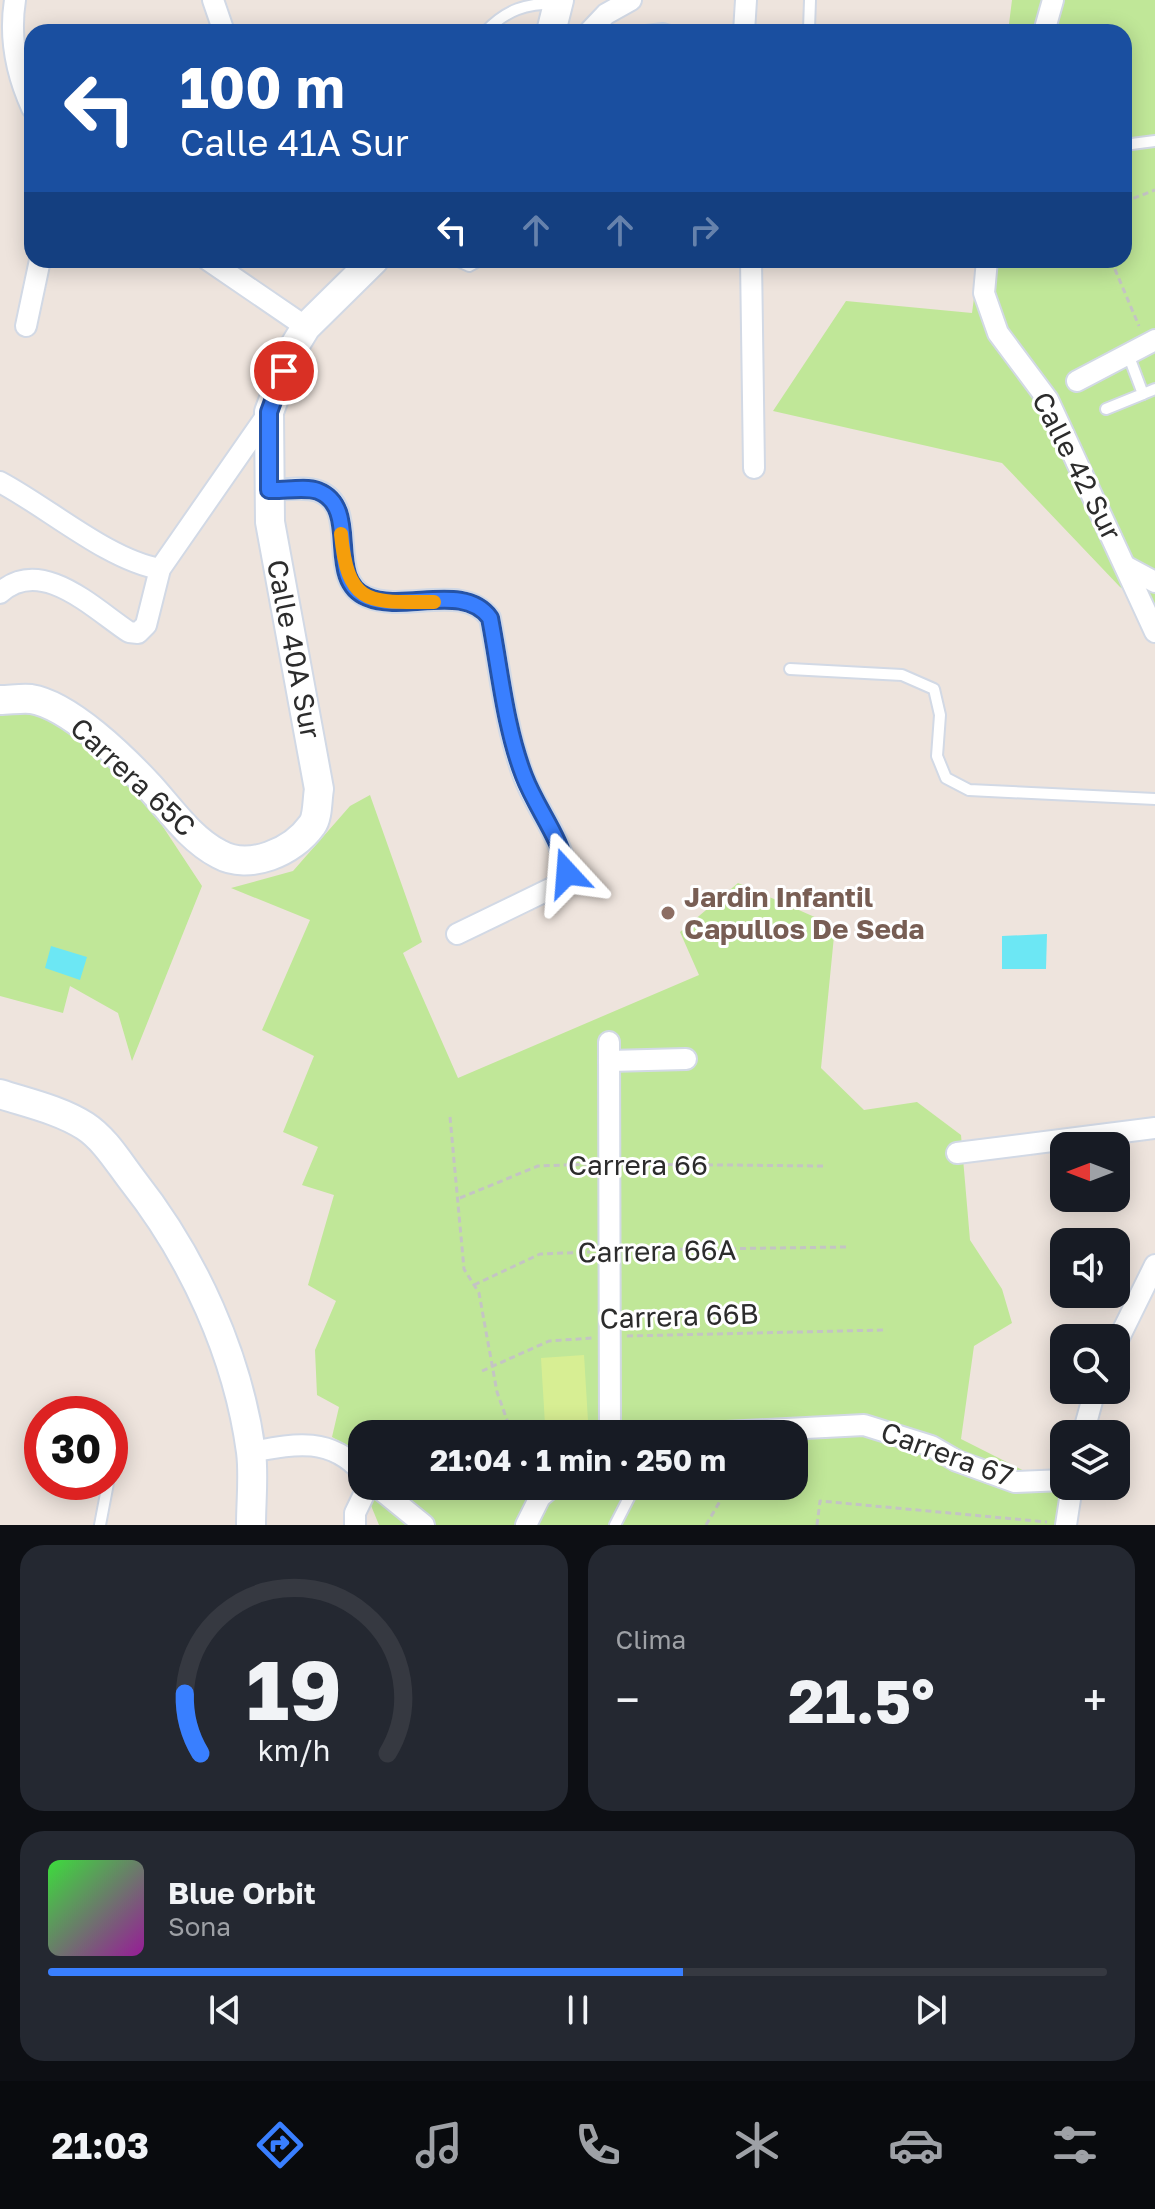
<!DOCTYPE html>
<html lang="es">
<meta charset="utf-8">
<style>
:root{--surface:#171b24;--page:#242831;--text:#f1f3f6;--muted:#9ea1a6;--line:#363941;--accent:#397fff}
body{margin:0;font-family:"Golos Text",sans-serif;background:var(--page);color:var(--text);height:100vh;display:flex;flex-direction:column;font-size:30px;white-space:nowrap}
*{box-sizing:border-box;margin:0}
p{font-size:26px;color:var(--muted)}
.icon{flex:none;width:44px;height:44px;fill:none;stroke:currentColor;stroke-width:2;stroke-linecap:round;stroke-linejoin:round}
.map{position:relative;height:1525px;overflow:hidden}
.side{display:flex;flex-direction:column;gap:20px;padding:20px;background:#0d0f14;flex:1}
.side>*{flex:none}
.banner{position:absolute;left:24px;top:24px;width:1108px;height:244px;border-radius:24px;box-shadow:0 4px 20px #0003;background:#1a4fa0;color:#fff;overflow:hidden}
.needle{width:52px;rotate:270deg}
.fabs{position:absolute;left:1050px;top:1132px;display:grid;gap:16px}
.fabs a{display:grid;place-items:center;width:80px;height:80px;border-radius:16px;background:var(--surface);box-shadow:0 4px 20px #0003;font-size:40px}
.speed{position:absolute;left:24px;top:1396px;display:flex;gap:16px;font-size:40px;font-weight:700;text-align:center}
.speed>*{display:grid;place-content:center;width:104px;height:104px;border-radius:50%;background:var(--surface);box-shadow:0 4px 20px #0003;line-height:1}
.speed .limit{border:12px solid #d22;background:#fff;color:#111}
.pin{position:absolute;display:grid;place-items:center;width:68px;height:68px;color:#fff;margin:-34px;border:4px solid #fff;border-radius:50%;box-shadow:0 2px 8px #0007}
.me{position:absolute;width:88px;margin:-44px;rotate:341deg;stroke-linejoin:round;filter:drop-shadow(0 0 6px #0008)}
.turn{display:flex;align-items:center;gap:28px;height:168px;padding:0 24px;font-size:36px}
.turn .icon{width:104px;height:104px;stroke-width:2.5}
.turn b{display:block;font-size:56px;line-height:68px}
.lanes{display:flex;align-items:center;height:76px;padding:0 24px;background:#0003;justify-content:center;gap:40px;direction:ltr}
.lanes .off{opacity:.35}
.big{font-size:60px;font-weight:700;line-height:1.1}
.side .card{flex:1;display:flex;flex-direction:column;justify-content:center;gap:12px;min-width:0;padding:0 28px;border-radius:24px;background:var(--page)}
.side .dial{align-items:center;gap:0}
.dial svg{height:208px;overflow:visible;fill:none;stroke:var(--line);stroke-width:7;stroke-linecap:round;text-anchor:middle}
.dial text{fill:var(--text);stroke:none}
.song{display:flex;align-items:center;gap:24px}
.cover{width:96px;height:96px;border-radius:12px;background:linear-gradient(135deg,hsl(120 70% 55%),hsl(300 70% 35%))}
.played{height:8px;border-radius:4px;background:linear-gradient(90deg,var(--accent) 60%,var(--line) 60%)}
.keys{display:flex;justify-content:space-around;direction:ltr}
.heat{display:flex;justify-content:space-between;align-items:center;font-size:44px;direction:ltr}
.side .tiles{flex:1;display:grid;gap:20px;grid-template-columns:1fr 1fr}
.card:last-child{grid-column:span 2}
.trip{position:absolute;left:348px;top:1420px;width:460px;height:80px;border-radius:24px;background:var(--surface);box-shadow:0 4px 20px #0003;font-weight:700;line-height:80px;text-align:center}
.menu{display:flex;height:128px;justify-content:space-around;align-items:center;background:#090b0e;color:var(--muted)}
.menu .icon{width:56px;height:56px}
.menu .active{color:var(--accent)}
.menu b{font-size:36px;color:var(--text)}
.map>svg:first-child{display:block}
.green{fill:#c0e798}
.pitch{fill:#d7ee93}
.water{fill:#6ce7f4}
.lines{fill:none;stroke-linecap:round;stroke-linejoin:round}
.service-casing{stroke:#d2d9e5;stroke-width:14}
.minor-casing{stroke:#d2d9e5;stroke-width:24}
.secondary-casing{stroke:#d2d9e5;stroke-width:32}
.path{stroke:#c4c4c4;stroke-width:3;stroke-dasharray:6 4;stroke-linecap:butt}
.service{stroke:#fff;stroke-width:10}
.minor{stroke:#fff;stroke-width:20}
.secondary{stroke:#fff;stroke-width:28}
.route-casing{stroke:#2553a6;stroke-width:20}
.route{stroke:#397fff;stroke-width:14}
.slow{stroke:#f59e0b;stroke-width:14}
.education-dot{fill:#8d6e63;stroke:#fff;stroke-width:3}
.labels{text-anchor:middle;stroke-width:6;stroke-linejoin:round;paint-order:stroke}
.street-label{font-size:28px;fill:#2c2c2c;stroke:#fff}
.education-label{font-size:28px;font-weight:bold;fill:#785e54;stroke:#fff;text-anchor:start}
</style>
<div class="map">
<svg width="1155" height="1525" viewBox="0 0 1155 1525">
<rect width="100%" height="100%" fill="#eee4dd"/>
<g class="green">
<path d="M1012,0H1155V609L1120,587L1002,463L773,411L846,301L972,313L979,260H1124V32H1008Z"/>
<path d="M24,707L84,735L144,798L202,886L132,1061L118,1013L70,986L63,1013L0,996V713Z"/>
<path d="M370,795L422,942L403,953L458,1078L699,975L680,932L738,883L835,926L821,1068L864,1110L917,1102L961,1135L970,1240L1002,1289L1012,1323L974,1346L961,1439L1062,1490L1057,1525H379L363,1486H794V1434H362V1484L345,1444L332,1437L339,1407L317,1395L315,1350L336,1301L308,1285L334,1195L302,1185L318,1147L283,1132L314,1056L262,1030L310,920L231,888L293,871L350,806Z"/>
</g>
<path class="pitch" d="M584,1355L588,1421L545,1424L541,1358Z"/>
<g class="water">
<path d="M1047,934L1046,969H1002V936Z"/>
<path d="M51,946L87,957L80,980L45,968Z"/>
</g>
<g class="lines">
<defs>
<g id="service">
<path d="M809,29L810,0"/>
<path d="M485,32C507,9 525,4 557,3"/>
<path d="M637,32L663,29L674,32"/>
<path d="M1124,145L1155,141"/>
<path d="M456,260L469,266L480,260"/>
<path d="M1143,394L1155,389"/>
<path d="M1106,409L1143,394L1128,354"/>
<path d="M790,669L902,675L934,689L940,715L937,756L946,778L969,790L1155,799"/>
<path d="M100,1525L108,1483"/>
<path d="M615,1525L635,1486"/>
</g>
<g id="minor">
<path d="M15,0C9,38 16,73 32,108"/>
<path d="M213,0L224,32"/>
<path d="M589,32L606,14L631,0"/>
<path d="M744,32L746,0"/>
<path d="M1044,32L1053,0"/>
<path d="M208,260L306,327"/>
<path d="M751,260L754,468"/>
<path d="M987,260L984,293L998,333L1048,400L1155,632"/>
<path d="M26,326L40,260"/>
<path d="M1077,381L1155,340"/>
<path d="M0,482C49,508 108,560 160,569"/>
<path d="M269,490C283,490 305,486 318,491C362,507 324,579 367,597C405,613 464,582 490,618C500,670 505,727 524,777C537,810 561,837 567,873L556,886L457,934"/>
<path d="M1127,567L1155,582"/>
<path d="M0,593C41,555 94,609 129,632L138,633L146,625L160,569L269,412"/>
<path d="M609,1042L610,1434"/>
<path d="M609,1061L686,1059"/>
<path d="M957,1153L1155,1128"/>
<path d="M1116,1344L1155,1265"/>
<path d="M686,1434L864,1425L931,1446L957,1461L1015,1482L1064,1480"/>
<path d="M1083,1434L1095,1390"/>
<path d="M251,1452C294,1444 329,1436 362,1472"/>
<path d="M376,1486L424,1525"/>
<path d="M355,1525V1513L368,1486"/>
<path d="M526,1525L540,1497L553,1486"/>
<path d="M1066,1525L1072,1486"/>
</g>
<g id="secondary">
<path d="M551,32L559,0"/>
<path d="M0,700C10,700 21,698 31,699C69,705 123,758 149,786C170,809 190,839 219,854C249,871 293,852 312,825C318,817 317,800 319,789L270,522L269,412L292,350L306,327L374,260"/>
<path d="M0,1094C28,1103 60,1110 85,1126C105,1139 119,1163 133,1181C193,1257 238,1355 251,1452C254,1475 251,1501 251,1525"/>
</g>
</defs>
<use href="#service" class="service-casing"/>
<use href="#minor" class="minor-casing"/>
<use href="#secondary" class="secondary-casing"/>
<g class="path">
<path d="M1124,202L1155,190"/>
<path d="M1111,260L1139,326"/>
<path d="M450,1117L464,1269L479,1293L497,1392L512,1434"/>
<path d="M627,1164L823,1166"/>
<path d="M460,1198L538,1166L591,1164"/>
<path d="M630,1250L846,1247"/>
<path d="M474,1285L540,1254L590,1252"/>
<path d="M627,1336L883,1330"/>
<path d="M482,1371L549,1341L592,1338"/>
<path d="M706,1525L729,1486"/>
<path d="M817,1525L820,1501L1047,1522"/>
</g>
<use href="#service" class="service"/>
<use href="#minor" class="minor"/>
<use href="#secondary" class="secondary"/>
</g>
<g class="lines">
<defs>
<path id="route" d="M284,371L269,412V490C283,491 305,486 318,491C362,508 324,579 367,597C404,613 464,582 490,618C500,670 505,727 524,776C537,810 561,837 567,873"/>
</defs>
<use href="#route" class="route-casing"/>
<use href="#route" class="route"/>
<path class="slow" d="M341,534C348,607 369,602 434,602"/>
</g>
<circle class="education-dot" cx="668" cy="913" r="8"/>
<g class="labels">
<g class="street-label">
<text transform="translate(1077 466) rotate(63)" y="10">Calle 42 Sur</text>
<text transform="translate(294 649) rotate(79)" y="10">Calle 40A Sur</text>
<text transform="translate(133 777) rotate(43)" y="10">Carrera 65C</text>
<text x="638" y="1175">Carrera 66</text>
<text transform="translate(657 1251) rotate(-1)" y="10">Carrera 66A</text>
<text transform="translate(679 1316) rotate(-2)" y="10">Carrera 66B</text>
<text transform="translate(947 1454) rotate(20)" y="10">Carrera 67</text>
</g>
<g class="education-label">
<text x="684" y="907">Jardin Infantil<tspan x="684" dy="32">Capullos De Seda</tspan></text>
</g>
</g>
</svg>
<div class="fabs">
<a><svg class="needle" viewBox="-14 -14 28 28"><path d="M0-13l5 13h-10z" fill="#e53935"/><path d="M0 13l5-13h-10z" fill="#9ea1a6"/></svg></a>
<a><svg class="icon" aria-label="sound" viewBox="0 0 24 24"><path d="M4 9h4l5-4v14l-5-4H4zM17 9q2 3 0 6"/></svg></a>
<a><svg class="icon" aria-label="search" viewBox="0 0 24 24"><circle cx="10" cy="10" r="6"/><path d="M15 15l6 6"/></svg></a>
<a><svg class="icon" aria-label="layers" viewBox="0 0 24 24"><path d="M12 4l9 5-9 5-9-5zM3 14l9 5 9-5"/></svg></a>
</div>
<div class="speed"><div class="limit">30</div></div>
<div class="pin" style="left:284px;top:371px;background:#d93025"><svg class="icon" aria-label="arrive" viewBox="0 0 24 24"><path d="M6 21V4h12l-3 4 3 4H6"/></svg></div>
<svg class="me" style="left:567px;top:873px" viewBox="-20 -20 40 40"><path d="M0-17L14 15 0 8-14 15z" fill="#397fff" stroke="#fff" stroke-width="4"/></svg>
<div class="trip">21:04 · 1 min · 250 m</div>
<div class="banner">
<div class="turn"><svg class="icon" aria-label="left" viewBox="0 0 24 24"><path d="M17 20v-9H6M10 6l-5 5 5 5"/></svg><div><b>100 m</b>Calle 41A Sur</div></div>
<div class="lanes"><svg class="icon" aria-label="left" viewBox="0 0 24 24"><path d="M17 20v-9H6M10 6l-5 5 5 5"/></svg><svg class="icon off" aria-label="ahead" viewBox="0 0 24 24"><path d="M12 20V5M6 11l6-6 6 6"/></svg><svg class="icon off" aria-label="ahead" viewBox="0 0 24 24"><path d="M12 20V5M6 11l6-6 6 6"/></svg><svg class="icon off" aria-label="right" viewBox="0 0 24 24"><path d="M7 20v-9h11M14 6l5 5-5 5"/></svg></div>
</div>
</div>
<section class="side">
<div class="tiles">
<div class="card dial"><svg viewBox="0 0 100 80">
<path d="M14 69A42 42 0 1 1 86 69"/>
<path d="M14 69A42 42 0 0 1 8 46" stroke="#397fff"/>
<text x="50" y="56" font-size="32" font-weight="700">19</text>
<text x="50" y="72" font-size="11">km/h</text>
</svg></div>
<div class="card"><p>Clima</p>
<div class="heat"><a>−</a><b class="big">21.5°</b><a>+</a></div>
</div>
<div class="card">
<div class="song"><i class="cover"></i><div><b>Blue Orbit</b><p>Sona</p></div></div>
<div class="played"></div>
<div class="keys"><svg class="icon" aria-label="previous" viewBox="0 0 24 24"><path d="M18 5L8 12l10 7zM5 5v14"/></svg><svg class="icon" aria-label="pause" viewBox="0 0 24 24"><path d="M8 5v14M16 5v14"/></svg><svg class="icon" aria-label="next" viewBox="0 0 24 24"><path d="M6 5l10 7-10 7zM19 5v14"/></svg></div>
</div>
</div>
</section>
<nav class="menu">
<b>21:03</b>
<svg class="icon active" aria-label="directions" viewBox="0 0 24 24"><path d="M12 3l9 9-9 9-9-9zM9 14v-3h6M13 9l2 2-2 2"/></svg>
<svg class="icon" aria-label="music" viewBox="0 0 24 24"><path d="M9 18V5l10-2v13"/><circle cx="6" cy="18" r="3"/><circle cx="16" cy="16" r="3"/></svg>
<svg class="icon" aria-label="phone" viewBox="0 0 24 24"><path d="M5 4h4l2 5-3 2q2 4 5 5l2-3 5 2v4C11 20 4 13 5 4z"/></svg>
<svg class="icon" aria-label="climate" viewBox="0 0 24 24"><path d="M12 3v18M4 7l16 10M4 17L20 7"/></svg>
<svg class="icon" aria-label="car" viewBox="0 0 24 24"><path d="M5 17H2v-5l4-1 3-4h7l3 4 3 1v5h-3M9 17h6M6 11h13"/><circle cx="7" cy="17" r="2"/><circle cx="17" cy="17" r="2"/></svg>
<svg class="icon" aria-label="filters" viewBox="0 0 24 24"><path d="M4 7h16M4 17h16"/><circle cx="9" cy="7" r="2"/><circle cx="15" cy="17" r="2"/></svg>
</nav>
